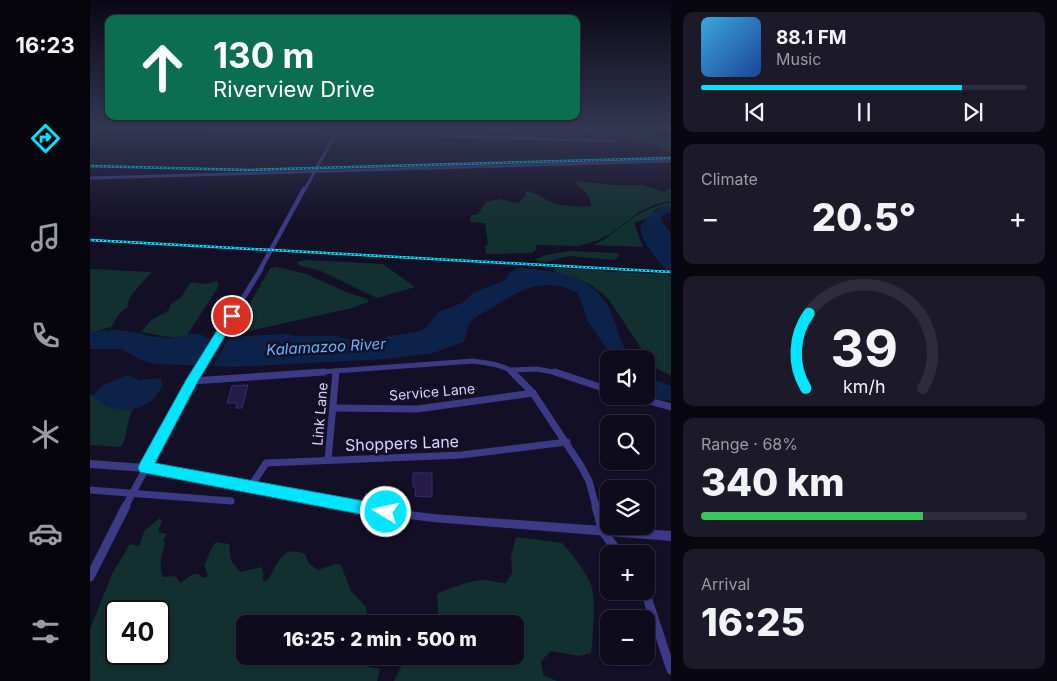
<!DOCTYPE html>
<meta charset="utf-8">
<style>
:root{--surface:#0e0b1c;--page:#1c1929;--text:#f1f3f6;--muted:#9b9ba3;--line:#2e2b3b;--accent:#00e5ff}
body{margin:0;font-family:Inter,sans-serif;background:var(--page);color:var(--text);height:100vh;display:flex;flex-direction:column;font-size:19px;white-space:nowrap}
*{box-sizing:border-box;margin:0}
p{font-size:16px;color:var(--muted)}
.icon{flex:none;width:28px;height:28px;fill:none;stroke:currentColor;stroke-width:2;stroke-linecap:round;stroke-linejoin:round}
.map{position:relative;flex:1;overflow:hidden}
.drawer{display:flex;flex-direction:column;gap:12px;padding:12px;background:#08060f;width:386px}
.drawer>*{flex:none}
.guide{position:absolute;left:15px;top:15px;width:475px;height:105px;border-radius:10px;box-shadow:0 1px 4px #0004,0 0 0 1px var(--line);background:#0b6e4f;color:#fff;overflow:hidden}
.tools{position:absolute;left:510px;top:350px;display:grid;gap:10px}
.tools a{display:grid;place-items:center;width:55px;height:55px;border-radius:10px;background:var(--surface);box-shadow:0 1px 4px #0004,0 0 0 1px var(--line);font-size:25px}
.speed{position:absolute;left:15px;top:600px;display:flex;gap:10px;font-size:25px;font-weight:700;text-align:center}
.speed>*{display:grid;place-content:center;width:65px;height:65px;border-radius:50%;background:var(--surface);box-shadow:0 1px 4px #0004,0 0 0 1px var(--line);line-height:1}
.speed .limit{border:2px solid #111;border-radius:8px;background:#fff;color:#111}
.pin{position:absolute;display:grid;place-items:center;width:42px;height:42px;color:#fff;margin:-21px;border:2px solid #fff;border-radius:50%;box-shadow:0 1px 5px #0007}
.me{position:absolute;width:55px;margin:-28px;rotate:279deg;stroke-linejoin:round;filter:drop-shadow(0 0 4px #0008)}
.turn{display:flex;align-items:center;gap:18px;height:105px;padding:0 25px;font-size:22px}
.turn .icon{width:65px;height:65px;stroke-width:2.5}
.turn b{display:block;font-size:35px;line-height:42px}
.big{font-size:38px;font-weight:800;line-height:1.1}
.drawer .card{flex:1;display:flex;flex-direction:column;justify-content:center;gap:8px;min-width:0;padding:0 18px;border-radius:10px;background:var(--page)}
.drawer .dial{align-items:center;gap:0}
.dial svg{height:130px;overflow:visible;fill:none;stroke:var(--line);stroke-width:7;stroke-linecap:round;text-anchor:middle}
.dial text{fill:var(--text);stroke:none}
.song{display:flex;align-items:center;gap:15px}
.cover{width:60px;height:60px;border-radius:8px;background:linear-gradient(135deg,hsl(200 70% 55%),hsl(220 70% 35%))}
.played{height:5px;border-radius:2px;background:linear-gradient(90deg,var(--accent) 80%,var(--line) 80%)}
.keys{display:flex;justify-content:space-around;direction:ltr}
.heat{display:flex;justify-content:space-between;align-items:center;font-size:28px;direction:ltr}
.charge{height:8px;border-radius:4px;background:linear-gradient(90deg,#34c759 68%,var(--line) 0)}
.trip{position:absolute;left:146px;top:615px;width:288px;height:50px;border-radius:10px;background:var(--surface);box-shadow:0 1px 4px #0004,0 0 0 1px var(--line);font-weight:800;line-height:50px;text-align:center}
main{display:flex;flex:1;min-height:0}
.tab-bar{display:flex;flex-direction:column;width:90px;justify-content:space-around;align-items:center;background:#06040b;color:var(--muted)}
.tab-bar .icon{width:35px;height:35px}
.tab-bar .active{color:var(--accent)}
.tab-bar b{font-size:22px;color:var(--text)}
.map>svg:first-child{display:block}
.green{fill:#12302f;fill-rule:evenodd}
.water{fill:#0c2248}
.pier{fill:#130f26}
.building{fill:#241b47;stroke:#3b2d73}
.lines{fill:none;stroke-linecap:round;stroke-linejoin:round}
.minor-far4{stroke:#3d3a85;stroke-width:3}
.minor-far3{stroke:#3d3a85;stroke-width:4.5}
.minor-far2{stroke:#3d3a85;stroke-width:5}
.minor-far1{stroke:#3d3a85;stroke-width:7}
.minor{stroke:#3d3a85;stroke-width:9}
.tertiary{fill:#3d3a85;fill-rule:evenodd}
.rail-casing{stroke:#00e5ff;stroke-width:2.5}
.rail{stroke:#130f26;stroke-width:1;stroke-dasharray:2;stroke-linecap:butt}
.route{fill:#00e5ff;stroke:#0095a6}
.labels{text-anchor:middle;stroke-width:5;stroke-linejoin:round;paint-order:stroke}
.street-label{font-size:14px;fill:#d9d4ff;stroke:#130f26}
.water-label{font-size:15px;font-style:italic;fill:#62b6ff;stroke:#130f26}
.near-street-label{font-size:16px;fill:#d9d4ff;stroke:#130f26}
</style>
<main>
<nav class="tab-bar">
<b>16:23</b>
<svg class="icon active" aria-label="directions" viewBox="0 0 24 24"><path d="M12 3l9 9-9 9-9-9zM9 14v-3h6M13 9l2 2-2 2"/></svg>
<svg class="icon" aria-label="music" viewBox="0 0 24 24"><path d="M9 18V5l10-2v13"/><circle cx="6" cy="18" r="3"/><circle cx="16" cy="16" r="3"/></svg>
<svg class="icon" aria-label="phone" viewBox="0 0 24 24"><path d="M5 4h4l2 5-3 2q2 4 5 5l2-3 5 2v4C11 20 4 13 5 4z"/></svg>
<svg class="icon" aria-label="climate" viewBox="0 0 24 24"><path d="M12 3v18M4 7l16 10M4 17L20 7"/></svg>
<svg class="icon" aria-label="car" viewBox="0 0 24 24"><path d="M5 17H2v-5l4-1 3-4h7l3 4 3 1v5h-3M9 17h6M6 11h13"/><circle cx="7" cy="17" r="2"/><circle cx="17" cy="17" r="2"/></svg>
<svg class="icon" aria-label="filters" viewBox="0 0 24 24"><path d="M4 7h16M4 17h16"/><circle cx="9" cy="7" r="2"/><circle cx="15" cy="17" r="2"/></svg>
</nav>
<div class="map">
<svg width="581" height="681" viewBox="0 0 581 681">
<rect width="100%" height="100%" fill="#130f26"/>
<g class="green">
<path d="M402,129H562L568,136L581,137V151L571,150L564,144L541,143V139H507L501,135L493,134V138H485L405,134Z"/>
<path d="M486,181L524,185H553L574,192L581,187V201L564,205L549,212L521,234L506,241L489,246L446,245L447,249L442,253L396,254L395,245H398L395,223L380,222L381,215H387L396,202L409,199L428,203L436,195V191C450,194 451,198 461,202C474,207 487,207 501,206C501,196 494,190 487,185Z"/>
<path d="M581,202V206H574L565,210L563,215L558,218L544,223L553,247L503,245C518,239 528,229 540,220C552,211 566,206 581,202Z"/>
<path d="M479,251L528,253L529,256L524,260L479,256L456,262L444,260L456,255Z"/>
<path d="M215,260L293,264L325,287L287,298L231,271L208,265L207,262Z"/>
<path d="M188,267L216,274L256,292L278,299V302L262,308L142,335L180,268Z"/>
<path d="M465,268L581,275V376L566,368L559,360L519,300C502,282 486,278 463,271Z"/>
<path d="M0,269L62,272L42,294L37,304L39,306L29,314L21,327L0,333Z"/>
<path d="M127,281L129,286L97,335L84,338L51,332L60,321L79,310L81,304L91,297L101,282L116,284Z"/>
<path d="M0,394C12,406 28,410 44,408C35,421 39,435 31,447L0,445Z"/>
<path d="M70,518L72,521L68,532L77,534L73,541L75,543C72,554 68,565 73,577L86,576L90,583L103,574H109L112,578L118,576L114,565C118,558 121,547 126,542L139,544L141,560L150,572L171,567L174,574L172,579L176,582C188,567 190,543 215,554L219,564L228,570L245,564L251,565L261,591L276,607L278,624H155V656H272L270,662L279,667L290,669L287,681H0V629L22,574L40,544L49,546L55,530ZM26,611H69V654H26Z"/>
<path d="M426,537L472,543C482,554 495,570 501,585C506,599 503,637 501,653L489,656L461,651L451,661L453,675L467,681H304L312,665L330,656H425V624H349L347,594C356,589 383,580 392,580C400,580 408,583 416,583L422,573L421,556Z"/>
</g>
<g class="water">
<path d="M574,206H581V212L574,214L571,217L573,223L581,233V274C573,267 546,237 551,225C553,220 569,210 574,206Z"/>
<path d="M428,268C459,269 502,275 518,306C527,323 529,342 541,359H524L498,322L488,293C454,276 432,289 402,308C395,312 384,317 380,323C376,328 377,336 374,342L343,353L295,359L144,367L64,364L51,360L31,349H0V333C35,324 51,338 82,338C95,338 105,328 116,338L196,334L205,336H246L257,339L272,338L282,341L299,336L326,332L335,329L348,312L372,303L384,292L414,281L420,272Z"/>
<path d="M556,370L562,373L565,380L581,386V401L568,399L556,392Z"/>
<path d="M38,375L48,380L71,378L72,387C69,390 68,394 65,397C49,415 18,413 2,396L13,385Z"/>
</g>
<path class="pier" d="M141,334L122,367L105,365L123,335Z"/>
<g class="building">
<path d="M158,385L152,408H146L147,403H137L142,386Z"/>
<path d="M323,473H342V497L325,496L326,487H323Z"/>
</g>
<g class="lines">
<g class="minor-far4">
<path d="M119,129L526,141"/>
<path d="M0,178L581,161"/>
<path d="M214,191L248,129"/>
</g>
<path class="minor-far3" d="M170,270L214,189"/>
<g class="minor-far2">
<path d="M420,370L447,369L468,373"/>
<path d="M107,373L171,269"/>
<path d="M217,373L383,361C395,363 414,364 423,373"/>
</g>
<g class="minor-far1">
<path d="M422,372L443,393L491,466L499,481L506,507"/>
<path d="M465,372L519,390"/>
<path d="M102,381L234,372"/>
<path d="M541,396L581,407"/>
<path d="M243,408L327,409L443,393"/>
<path d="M238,460L246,372"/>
<path d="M161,486L176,463L371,455L477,442"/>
<path d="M0,490L141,501"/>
<path d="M35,507L108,372"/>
</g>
<g class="minor">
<path d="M506,506L513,532L530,554"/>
<path d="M0,577L36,506"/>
<path d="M555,591L581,670"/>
</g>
<path class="tertiary" d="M0,460L55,464L280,506L343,514L581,531V541L343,522L280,514L55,472L0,468Z"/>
<defs>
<g id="rail">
<path d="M0,166L158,170L581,158"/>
<path d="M0,240L581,272"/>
</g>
</defs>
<use href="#rail" class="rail-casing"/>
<use href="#rail" class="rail"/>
</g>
<linearGradient id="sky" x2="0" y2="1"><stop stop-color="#0a0815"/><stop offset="0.57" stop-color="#333752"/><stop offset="1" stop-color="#333752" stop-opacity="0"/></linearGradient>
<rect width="581" height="225" fill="url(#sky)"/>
<path class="route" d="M142,313L147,316L108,381L65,463L296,505L301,507L304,512L301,517L296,519L50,472L48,468L50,463L96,380L136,316Z"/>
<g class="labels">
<g class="street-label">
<text transform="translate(342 392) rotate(-5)" y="5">Service Lane</text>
<text transform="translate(230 414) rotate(-85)" y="5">Link Lane</text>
</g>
<g class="water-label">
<text transform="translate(236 347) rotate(-3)" y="5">Kalamazoo River</text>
</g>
<g class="near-street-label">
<text transform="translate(312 443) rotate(-2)" y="6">Shoppers Lane</text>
</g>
</g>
</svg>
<div class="tools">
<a><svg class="icon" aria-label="sound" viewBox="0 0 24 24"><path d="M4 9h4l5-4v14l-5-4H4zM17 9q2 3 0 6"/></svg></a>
<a><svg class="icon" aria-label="search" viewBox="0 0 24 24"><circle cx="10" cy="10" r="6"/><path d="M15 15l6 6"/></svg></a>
<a><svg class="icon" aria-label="layers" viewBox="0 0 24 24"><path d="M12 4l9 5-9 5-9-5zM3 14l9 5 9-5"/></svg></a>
<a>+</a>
<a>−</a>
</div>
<div class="speed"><div class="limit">40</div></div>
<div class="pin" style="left:142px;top:316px;background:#d93025"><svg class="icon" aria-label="arrive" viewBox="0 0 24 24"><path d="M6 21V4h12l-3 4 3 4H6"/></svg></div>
<svg class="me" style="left:296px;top:512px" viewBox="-20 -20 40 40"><circle r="17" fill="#00e5ff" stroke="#fff" stroke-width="3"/><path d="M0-11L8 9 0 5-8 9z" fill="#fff"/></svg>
<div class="trip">16:25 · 2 min · 500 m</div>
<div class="guide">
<div class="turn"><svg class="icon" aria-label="ahead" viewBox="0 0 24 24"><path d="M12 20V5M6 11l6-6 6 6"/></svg><div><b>130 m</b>Riverview Drive</div></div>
</div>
</div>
<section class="drawer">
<div class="card">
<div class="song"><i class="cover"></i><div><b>88.1 FM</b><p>Music</p></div></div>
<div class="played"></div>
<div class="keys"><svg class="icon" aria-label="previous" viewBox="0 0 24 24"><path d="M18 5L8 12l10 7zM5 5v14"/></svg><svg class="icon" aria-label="pause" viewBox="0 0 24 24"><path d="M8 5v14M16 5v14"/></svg><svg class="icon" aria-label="next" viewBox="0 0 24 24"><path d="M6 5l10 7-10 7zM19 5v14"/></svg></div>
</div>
<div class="card"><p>Climate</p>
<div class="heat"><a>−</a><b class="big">20.5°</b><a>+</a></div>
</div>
<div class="card dial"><svg viewBox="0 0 100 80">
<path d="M14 69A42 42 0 1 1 86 69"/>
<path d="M14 69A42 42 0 0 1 16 23" stroke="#00e5ff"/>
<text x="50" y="56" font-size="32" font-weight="700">39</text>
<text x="50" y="72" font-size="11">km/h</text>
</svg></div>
<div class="card"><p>Range · 68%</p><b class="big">340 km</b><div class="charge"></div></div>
<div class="card"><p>Arrival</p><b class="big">16:25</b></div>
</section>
</main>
